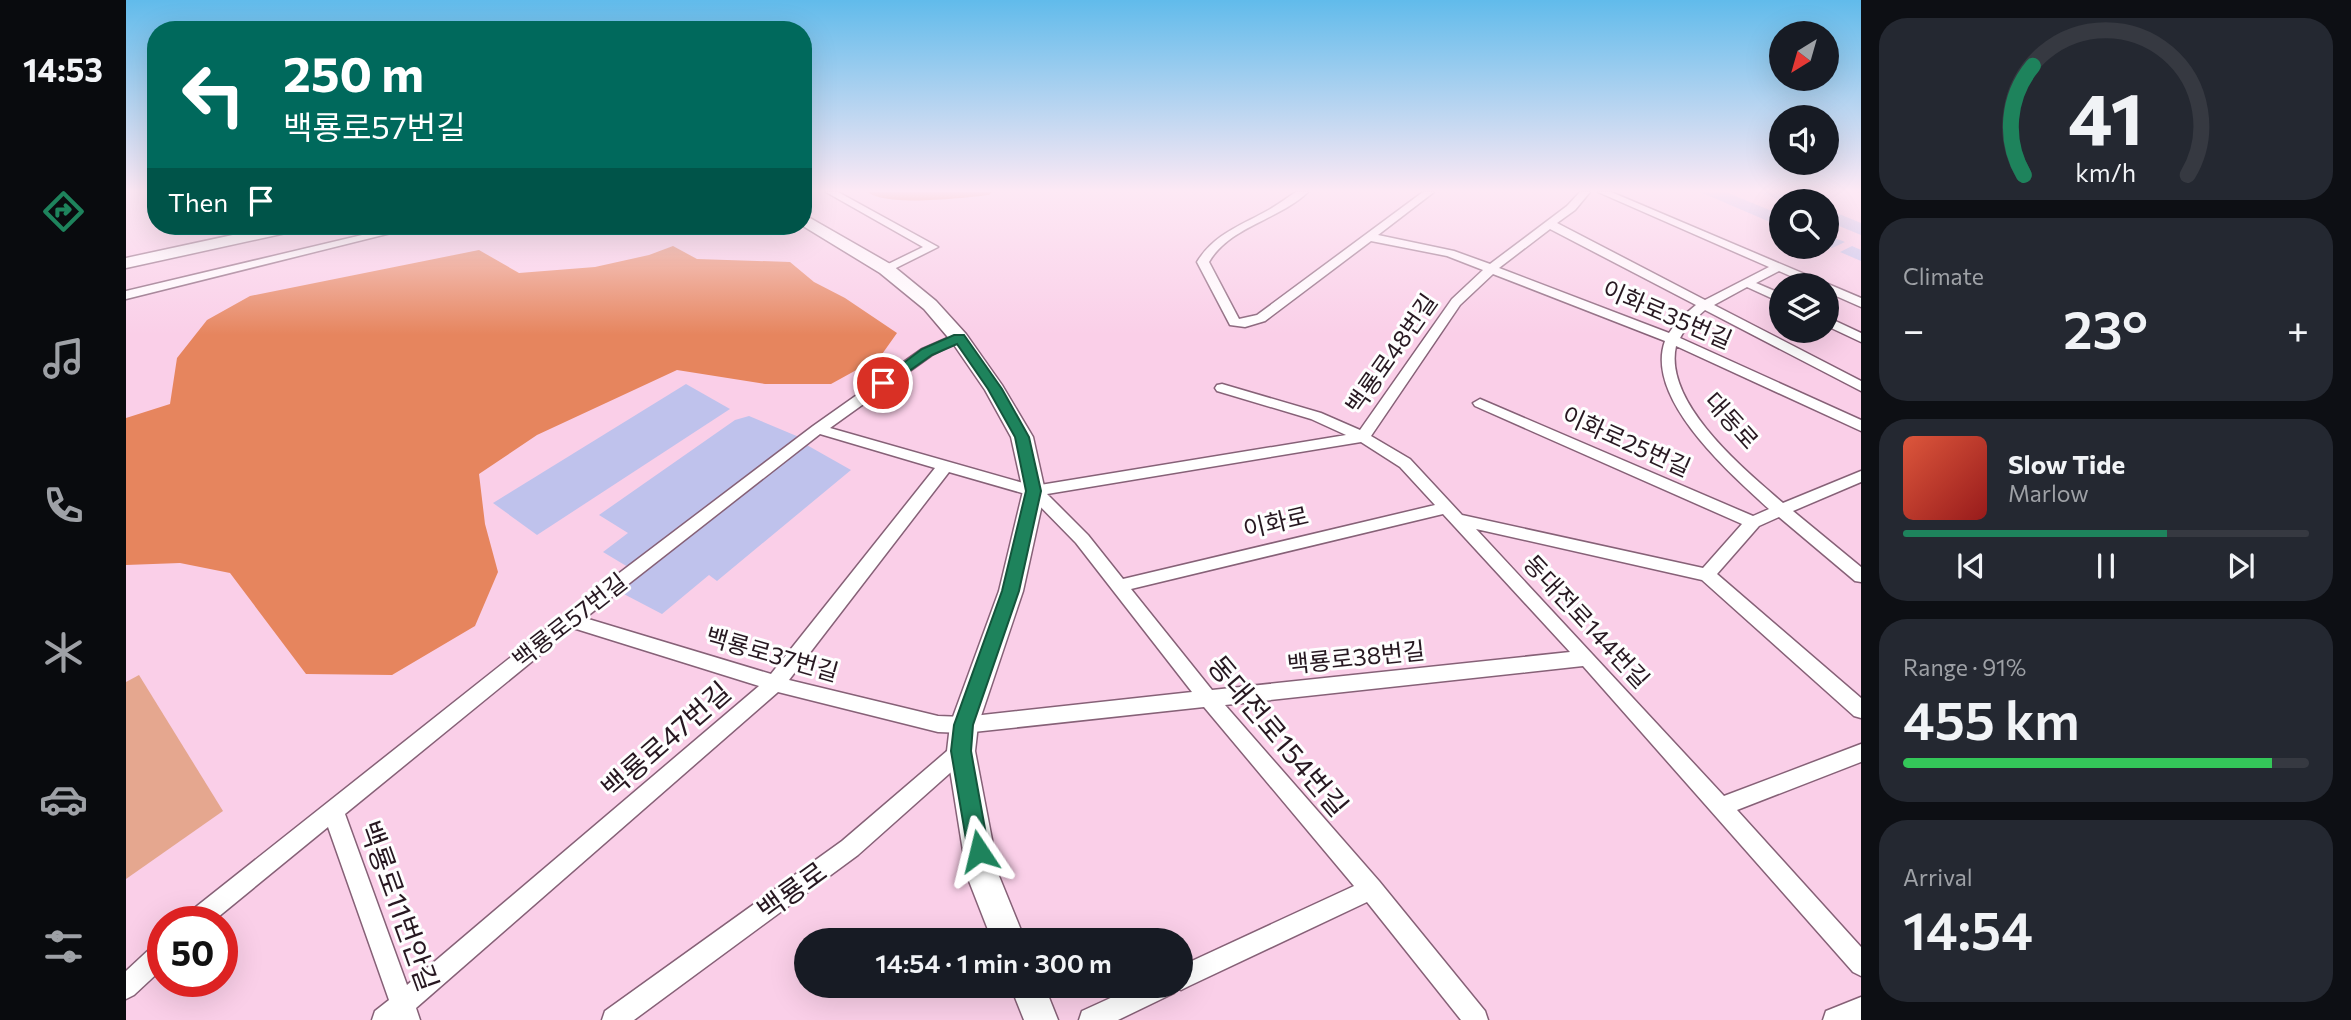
<!DOCTYPE html>
<meta charset="utf-8">
<style>
:root{--surface:#171b24;--page:#242831;--text:#f1f3f6;--muted:#9ea1a6;--line:#363941;--accent:#1e835c}
body{margin:0;font-family:Commissioner,"Noto Sans KR",sans-serif;background:var(--page);color:var(--text);height:100vh;display:flex;flex-direction:column;font-size:26px;white-space:nowrap}
*{box-sizing:border-box;margin:0}
p{font-size:23px;color:var(--muted)}
.icon{flex:none;width:38px;height:38px;fill:none;stroke:currentColor;stroke-width:2;stroke-linecap:round;stroke-linejoin:round}
.map{position:relative;flex:1;overflow:hidden}
.sheet{display:flex;flex-direction:column;gap:18px;padding:18px;background:#0d0f14;width:490px}
.sheet>*{flex:none}
.top-card{position:absolute;left:21px;top:21px;width:665px;height:214px;border-radius:28px;box-shadow:0 7px 28px #0002;background:#00695c;color:#fff;overflow:hidden}
.needle{width:46px;rotate:217deg}
.fabs{position:absolute;left:1643px;top:21px;display:grid;gap:14px}
.fabs a{display:grid;place-items:center;width:70px;height:70px;border-radius:50%;background:var(--surface);box-shadow:0 7px 28px #0002;font-size:35px}
.speed{position:absolute;left:21px;top:906px;display:flex;gap:14px;font-size:35px;font-weight:700;text-align:center}
.speed>*{display:grid;place-content:center;width:91px;height:91px;border-radius:50%;background:var(--surface);box-shadow:0 7px 28px #0002;line-height:1}
.speed .limit{border:10px solid #d22;background:#fff;color:#111}
.pin{position:absolute;display:grid;place-items:center;width:60px;height:60px;color:#fff;margin:-30px;border:4px solid #fff;border-radius:50%;box-shadow:0 2px 7px #0007}
.me{position:absolute;width:77px;margin:-38px;rotate:350deg;stroke-linejoin:round;filter:drop-shadow(0 0 5px #0008)}
.turn{display:flex;align-items:center;gap:24px;height:147px;padding:0 21px;font-size:32px}
.turn .icon{width:91px;height:91px;stroke-width:2.5}
.turn b{display:block;font-size:49px;line-height:60px}
.then{display:flex;align-items:center;height:66px;padding:0 21px;background:#0003;gap:14px;font-size:26px}
.big{font-size:52px;font-weight:600;line-height:1.1}
.sheet .widget{flex:1;display:flex;flex-direction:column;justify-content:center;gap:10px;min-width:0;padding:0 24px;border-radius:28px;background:var(--page)}
.sheet .dial{align-items:center;gap:0}
.dial svg{height:182px;overflow:visible;fill:none;stroke:var(--line);stroke-width:7;stroke-linecap:round;text-anchor:middle}
.dial text{fill:var(--text);stroke:none}
.song{display:flex;align-items:center;gap:21px}
.cover{width:84px;height:84px;border-radius:10px;background:linear-gradient(135deg,hsl(10 70% 55%),hsl(0 70% 35%))}
.played{height:7px;border-radius:4px;background:linear-gradient(90deg,var(--accent) 65%,var(--line) 65%)}
.keys{display:flex;justify-content:space-around;direction:ltr}
.heat{display:flex;justify-content:space-between;align-items:center;font-size:38px;direction:ltr}
.charge{height:10px;border-radius:5px;background:linear-gradient(90deg,#34c759 91%,var(--line) 0)}
.trip{position:absolute;left:668px;top:928px;width:399px;height:70px;border-radius:35px;background:var(--surface);box-shadow:0 7px 28px #0002;font-weight:600;line-height:70px;text-align:center}
main{display:flex;flex:1;min-height:0}
.menu{display:flex;flex-direction:column;width:126px;justify-content:space-around;align-items:center;background:#090b0e;color:var(--muted)}
.menu .icon{width:49px;height:49px}
.menu .current{color:var(--accent)}
.menu b{font-size:32px;color:var(--text)}
.map>svg:first-child{display:block}
.green{fill:#e5a78f}
.forest{fill:#e6855e}
.building{fill:#bfc2ec}
.lines{fill:none;stroke-linecap:round;stroke-linejoin:round}
.street-casing{stroke:#866177;stroke-width:3}
.secondary-casing{stroke:#866177;stroke-width:3}
.street{fill:#fff;fill-rule:evenodd}
.secondary{fill:#fff;fill-rule:evenodd}
.route{fill:#1e835c;stroke:#14553c;stroke-width:2}
.labels{text-anchor:middle;stroke-width:6;stroke-linejoin:round;paint-order:stroke}
.street-label{font-size:24px;fill:#271821;stroke:#fefefe}
.near-street-label{font-size:28px;fill:#271821;stroke:#fefefe}
</style>
<main>
<nav class="menu">
<b>14:53</b>
<svg class="icon current" aria-label="directions" viewBox="0 0 24 24"><path d="M12 3l9 9-9 9-9-9zM9 14v-3h6M13 9l2 2-2 2"/></svg>
<svg class="icon" aria-label="music" viewBox="0 0 24 24"><path d="M9 18V5l10-2v13"/><circle cx="6" cy="18" r="3"/><circle cx="16" cy="16" r="3"/></svg>
<svg class="icon" aria-label="phone" viewBox="0 0 24 24"><path d="M5 4h4l2 5-3 2q2 4 5 5l2-3 5 2v4C11 20 4 13 5 4z"/></svg>
<svg class="icon" aria-label="climate" viewBox="0 0 24 24"><path d="M12 3v18M4 7l16 10M4 17L20 7"/></svg>
<svg class="icon" aria-label="car" viewBox="0 0 24 24"><path d="M5 17H2v-5l4-1 3-4h7l3 4 3 1v5h-3M9 17h6M6 11h13"/><circle cx="7" cy="17" r="2"/><circle cx="17" cy="17" r="2"/></svg>
<svg class="icon" aria-label="filters" viewBox="0 0 24 24"><path d="M4 7h16M4 17h16"/><circle cx="9" cy="7" r="2"/><circle cx="15" cy="17" r="2"/></svg>
</nav>
<div class="map">
<svg width="1735" height="1020" viewBox="0 0 1735 1020">
<rect width="100%" height="100%" fill="#facfe8"/>
<path class="green" d="M13,675L97,811L0,879V682Z"/>
<g class="forest">
<path d="M742,192H866L863,195C837,198 759,207 742,192Z"/>
<path d="M547,246L571,259L664,262L688,282L719,298L771,333L754,357L705,384H639L551,370L411,435L353,474L359,524L372,572L349,626L266,675L180,674L104,573L54,563L0,565V418L44,404L51,358L81,320L124,296L353,250L393,273L469,267L523,255Z"/>
</g>
<g class="building">
<path d="M1574,192H1600L1648,212L1656,209V227Z"/>
<path d="M1633,192H1658L1681,201H1656Z"/>
<path d="M1701,209L1735,223V235L1701,221Z"/>
<path d="M1701,235L1719,242L1706,248L1701,246Z"/>
<path d="M1726,246L1735,250V261L1714,252Z"/>
<path d="M560,384L604,409L411,535L367,503Z"/>
<path d="M623,416L673,437L502,567L477,552L502,533L473,515L609,420Z"/>
<path d="M679,444L725,470L591,581L583,575L536,614L492,591Z"/>
</g>
<g class="lines">
<defs>
<g id="street">
<path d="M700,192H712L812,247L764,271H756V267L797,247Z"/>
<path d="M1170,192H1182C1153,220 1104,226 1083,262L1113,319L1131,315L1297,192H1308L1252,235L1328,251L1364,264L1441,206L1454,192H1464L1449,210L1431,223L1579,300L1643,267L1472,192H1485L1735,298V307L1701,292V285H1685L1653,271L1630,283L1656,294V303L1621,287L1588,305L1735,381V391L1579,310L1561,326L1554,338L1735,420V431L1550,346C1537,403 1618,469 1657,503L1735,471V482L1667,511L1735,567V582L1729,581L1653,517L1633,526L1591,574L1735,698V718L1728,716L1576,580L1350,529L1598,796L1735,744V762L1611,810L1735,947V976L1727,972L1457,666L1099,705L1253,881L1359,1011L1362,1020H1335L1241,902L1063,986L1055,990L1051,988L1048,993L992,1020H953L956,1011L1013,985H1055V966L1228,886L1078,707L838,733L812,732L652,692L290,1008L294,1020H246L249,1011L263,1000L202,827L86,922H58L61,914L438,615L687,426L796,349L828,335H838L839,338L806,355L704,428L908,486L1220,435L1185,419L1091,391L1089,388L1091,385L1096,384L1195,413L1234,430L1326,299L1357,270L1321,256L1245,241L1139,321L1119,327L1104,325L1071,262C1087,236 1111,227 1137,213C1149,207 1159,199 1170,192ZM1424,229L1570,305L1552,320L1543,333L1373,268ZM1367,274L1539,341C1518,399 1605,474 1643,509L1627,516L1354,399L1347,403L1349,406L1616,524L1577,568L1336,515L1284,459L1245,436L1334,305ZM694,434L809,468L645,674L459,618ZM1235,442L1274,467L1309,505L997,579L962,535L921,494ZM823,472L903,495L950,543L1066,692L838,717L812,716L663,680ZM1317,514L1444,652L1086,690L1005,589ZM447,628L633,686L281,985L219,814Z"/>
<path d="M274,226H293L0,299V291Z"/>
<path d="M1701,317L1735,333V342L1701,326Z"/>
<path d="M835,742L842,745L845,751L842,757L732,855L508,1020H476L479,1011L716,841L828,745Z"/>
<path d="M37,941V968L8,995L0,999V971L29,944Z"/>
<path d="M1735,997V1020H1697L1700,1011Z"/>
</g>
<g id="secondary">
<path d="M677,214L766,265L810,301L840,334L876,385L907,437L919,491L897,591L852,725L849,751L873,876L899,940H866L841,876L821,751L824,725L873,591L897,491L885,437L859,390L826,342L798,309L754,273L677,226Z"/>
<path d="M148,226H177L169,231L0,268V258Z"/>
<path d="M884,985H918L932,1020H898Z"/>
</g>
</defs>
<use href="#street" class="street-casing"/>
<use href="#secondary" class="secondary-casing"/>
<use href="#street" class="street"/>
<use href="#secondary" class="secondary"/>
</g>
<linearGradient id="sky" x2="0" y2="1"><stop stop-color="#61bbeb"/><stop offset="0.57" stop-color="#fde9f5"/><stop offset="1" stop-color="#fde9f5" stop-opacity="0"/></linearGradient>
<rect width="1735" height="335" fill="url(#sky)"/>
<path class="route" d="M828,335H838L876,389L903,437L915,491L893,591L847,725L845,751L863,851L860,858L853,861L845,858L842,851L825,751L828,725L876,591L900,491L889,437L862,389L831,344L806,355L762,386L751,383L796,349Z"/>
<g class="labels">
<g class="street-label">
<text transform="translate(1541 315) rotate(23)" y="8">이화로35번길</text>
<text transform="translate(1266 354) rotate(-55)" y="8">백룡로48번길</text>
<text transform="translate(1605 421) rotate(48)" y="8">대동로</text>
<text transform="translate(1500 442) rotate(24)" y="8">이화로25번길</text>
<text transform="translate(1150 523) rotate(-13)" y="8">이화로</text>
<text transform="translate(444 621) rotate(-38)" y="8">백룡로57번길</text>
<text transform="translate(1460 622) rotate(47)" y="8">동대전로144번길</text>
<text transform="translate(646 655) rotate(16)" y="8">백룡로37번길</text>
<text transform="translate(1230 658) rotate(-6)" y="8">백룡로38번길</text>
</g>
<g class="near-street-label">
<text transform="translate(1152 736) rotate(50)" y="10">동대전로154번길</text>
<text transform="translate(540 740) rotate(-41)" y="10">백룡로47번길</text>
<text transform="translate(666 891) rotate(-36)" y="10">백룡로</text>
<text transform="translate(273 906) rotate(70)" y="10">백룡로11번안길</text>
</g>
</g>
</svg>
<div class="fabs">
<a><svg class="needle" viewBox="-14 -14 28 28"><path d="M0-13l5 13h-10z" fill="#e53935"/><path d="M0 13l5-13h-10z" fill="#9ea1a6"/></svg></a>
<a><svg class="icon" aria-label="sound" viewBox="0 0 24 24"><path d="M4 9h4l5-4v14l-5-4H4zM17 9q2 3 0 6"/></svg></a>
<a><svg class="icon" aria-label="search" viewBox="0 0 24 24"><circle cx="10" cy="10" r="6"/><path d="M15 15l6 6"/></svg></a>
<a><svg class="icon" aria-label="layers" viewBox="0 0 24 24"><path d="M12 4l9 5-9 5-9-5zM3 14l9 5 9-5"/></svg></a>
</div>
<div class="speed"><div class="limit">50</div></div>
<div class="pin" style="left:757px;top:383px;background:#d93025"><svg class="icon" aria-label="arrive" viewBox="0 0 24 24"><path d="M6 21V4h12l-3 4 3 4H6"/></svg></div>
<svg class="me" style="left:853px;top:851px" viewBox="-20 -20 40 40"><path d="M0-17L14 15 0 8-14 15z" fill="#1e835c" stroke="#fff" stroke-width="4"/></svg>
<div class="trip">14:54 · 1 min · 300 m</div>
<div class="top-card">
<div class="turn"><svg class="icon" aria-label="left" viewBox="0 0 24 24"><path d="M17 20v-9H6M10 6l-5 5 5 5"/></svg><div><b>250 m</b>백룡로57번길</div></div>
<div class="then">Then<svg class="icon" aria-label="arrive" viewBox="0 0 24 24"><path d="M6 21V4h12l-3 4 3 4H6"/></svg></div>
</div>
</div>
<section class="sheet">
<div class="widget dial"><svg viewBox="0 0 100 80">
<path d="M14 69A42 42 0 1 1 86 69"/>
<path d="M14 69A42 42 0 0 1 18 21" stroke="#1e835c"/>
<text x="50" y="56" font-size="32" font-weight="700">41</text>
<text x="50" y="72" font-size="11">km/h</text>
</svg></div>
<div class="widget"><p>Climate</p>
<div class="heat"><a>−</a><b class="big">23°</b><a>+</a></div>
</div>
<div class="widget">
<div class="song"><i class="cover"></i><div><b>Slow Tide</b><p>Marlow</p></div></div>
<div class="played"></div>
<div class="keys"><svg class="icon" aria-label="previous" viewBox="0 0 24 24"><path d="M18 5L8 12l10 7zM5 5v14"/></svg><svg class="icon" aria-label="pause" viewBox="0 0 24 24"><path d="M8 5v14M16 5v14"/></svg><svg class="icon" aria-label="next" viewBox="0 0 24 24"><path d="M6 5l10 7-10 7zM19 5v14"/></svg></div>
</div>
<div class="widget"><p>Range · 91%</p><b class="big">455 km</b><div class="charge"></div></div>
<div class="widget"><p>Arrival</p><b class="big">14:54</b></div>
</section>
</main>
